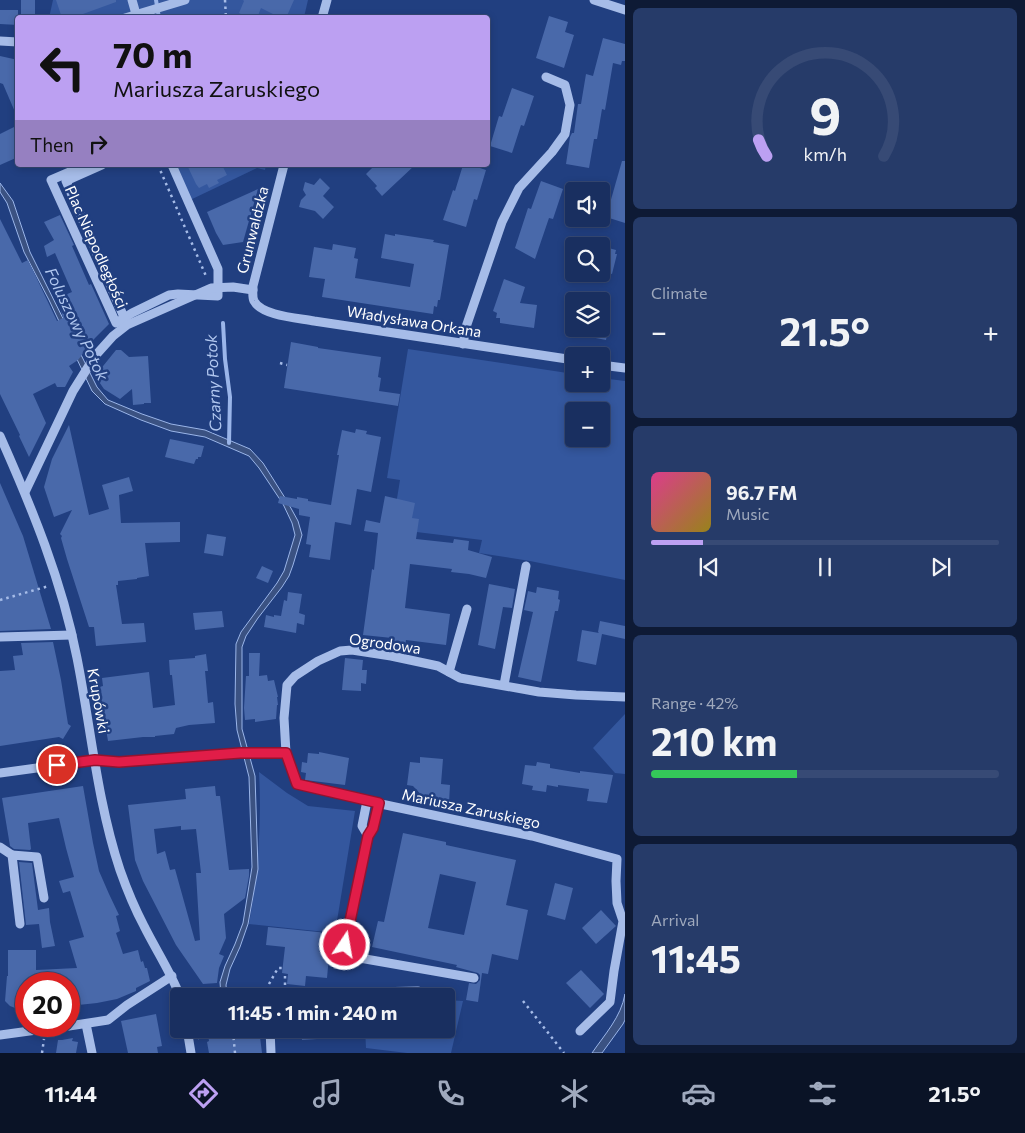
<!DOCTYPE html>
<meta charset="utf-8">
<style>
:root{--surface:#192f60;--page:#263b69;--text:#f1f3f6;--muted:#9fa9bd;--line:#374a75;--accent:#bca0f2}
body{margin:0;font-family:Commissioner,sans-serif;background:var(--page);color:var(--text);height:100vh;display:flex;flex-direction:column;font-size:19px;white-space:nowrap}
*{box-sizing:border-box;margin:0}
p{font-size:16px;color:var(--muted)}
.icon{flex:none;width:28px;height:28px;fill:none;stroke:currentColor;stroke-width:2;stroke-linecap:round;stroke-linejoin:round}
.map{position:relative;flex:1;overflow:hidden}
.details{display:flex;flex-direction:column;gap:8px;padding:8px;background:#0e1a35;width:400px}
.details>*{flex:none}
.top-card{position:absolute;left:15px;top:15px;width:475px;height:152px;border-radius:5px;box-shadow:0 2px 8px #0003,0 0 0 1px var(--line);background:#bca0f2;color:#111;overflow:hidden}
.buttons{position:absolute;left:565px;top:182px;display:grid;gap:10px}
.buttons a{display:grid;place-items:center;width:45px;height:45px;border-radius:5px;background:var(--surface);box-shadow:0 2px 8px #0003,0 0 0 1px var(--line);font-size:25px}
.speed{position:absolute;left:15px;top:972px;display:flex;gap:10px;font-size:25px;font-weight:700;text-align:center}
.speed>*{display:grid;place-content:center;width:65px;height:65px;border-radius:50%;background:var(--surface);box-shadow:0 2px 8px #0003,0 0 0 1px var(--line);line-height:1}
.speed .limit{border:8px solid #d22;background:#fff;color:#111}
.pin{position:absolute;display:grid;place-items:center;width:42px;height:42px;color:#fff;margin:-21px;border:2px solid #fff;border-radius:50%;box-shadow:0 1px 5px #0007}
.me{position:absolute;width:55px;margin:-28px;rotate:12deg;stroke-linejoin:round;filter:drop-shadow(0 0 4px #0008)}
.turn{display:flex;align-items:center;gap:18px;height:105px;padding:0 15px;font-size:22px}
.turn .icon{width:65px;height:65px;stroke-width:2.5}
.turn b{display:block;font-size:35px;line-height:42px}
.then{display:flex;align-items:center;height:48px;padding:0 15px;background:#0003;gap:10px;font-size:19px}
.big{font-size:38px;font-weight:700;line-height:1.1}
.details .card{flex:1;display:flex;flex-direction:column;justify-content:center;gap:8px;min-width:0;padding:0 18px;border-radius:8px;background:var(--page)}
.details .dial{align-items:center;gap:0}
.dial svg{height:130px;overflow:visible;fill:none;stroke:var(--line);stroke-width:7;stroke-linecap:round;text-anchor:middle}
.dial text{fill:var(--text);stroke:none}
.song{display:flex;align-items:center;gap:15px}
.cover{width:60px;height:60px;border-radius:8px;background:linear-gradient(135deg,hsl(330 70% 55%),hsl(50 70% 35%))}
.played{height:5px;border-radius:2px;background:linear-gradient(90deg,var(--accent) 15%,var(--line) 15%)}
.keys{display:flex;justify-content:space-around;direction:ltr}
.heat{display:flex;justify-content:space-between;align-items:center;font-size:28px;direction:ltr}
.charge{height:8px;border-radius:4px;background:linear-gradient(90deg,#34c759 42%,var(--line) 0)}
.trip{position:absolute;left:170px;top:988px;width:285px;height:50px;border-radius:5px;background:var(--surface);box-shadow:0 2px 8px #0003,0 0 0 1px var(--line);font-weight:700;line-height:50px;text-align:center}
.dock{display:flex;height:80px;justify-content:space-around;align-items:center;background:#0a1326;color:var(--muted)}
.dock .icon{width:35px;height:35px}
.dock .on{color:var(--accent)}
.dock b{font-size:22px;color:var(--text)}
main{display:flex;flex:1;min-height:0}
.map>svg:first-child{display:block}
.green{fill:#34579e;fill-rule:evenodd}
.water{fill:#3b5282;stroke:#9ab5e9}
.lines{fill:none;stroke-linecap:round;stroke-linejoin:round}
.stream{stroke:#9ab5e9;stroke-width:4}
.building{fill:#4969aa;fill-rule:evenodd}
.path{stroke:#a6bce8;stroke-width:2.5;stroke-dasharray:2.5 4;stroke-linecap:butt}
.minor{stroke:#a6bce8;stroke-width:9}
.route-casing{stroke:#92132f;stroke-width:12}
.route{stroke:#e11d48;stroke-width:9}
.labels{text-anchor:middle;stroke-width:5;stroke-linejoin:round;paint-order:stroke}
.street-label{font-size:15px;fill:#fff;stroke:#213f80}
.water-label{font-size:16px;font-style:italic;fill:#b1c7ef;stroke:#213f80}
</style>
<main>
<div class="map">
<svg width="625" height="1053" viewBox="0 0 625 1053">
<rect width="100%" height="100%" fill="#213f80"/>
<g class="green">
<path d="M53,0H308L304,17L49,18Z"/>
<path d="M172,165H266L265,170L257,168L188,201Z"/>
<path d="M408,349L574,374V384H601V378L625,381V580L530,561L479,553L482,540L392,529L400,480L387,478ZM574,411H601V439H574Z"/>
<path d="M625,714V774L615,773L593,748Z"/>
<path d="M259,772L287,793L308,806L355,811L335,933L249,924C258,874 262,823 259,772Z"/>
<path d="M446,1000L463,1001L451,1053H407L366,1048L365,1029H446Z"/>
</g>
<g class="water">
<path d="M0,183L13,201L30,252L97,387L108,400L142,414L171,424L205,430L250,449L263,463L287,501L298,521L302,535L293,565L289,576L282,587L258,618L246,636L242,647V729L255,776L258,869L248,924L240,947L230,969L226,985L227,996H221L220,982L225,966L235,944L243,923L252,867L249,777L237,730L235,704L236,644L241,632L277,583L284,571L295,535L292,523L283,504L259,468L249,456L205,437L171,431L141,420L105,404L92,391L49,300L24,252L7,203L0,192Z"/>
<path d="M625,994V1020L623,1024L602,1053H592C605,1034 621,1017 625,994Z"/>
</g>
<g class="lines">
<g class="stream">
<path d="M156,0L159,18"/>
<path d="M223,323L225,359L230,397L229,443"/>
</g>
</g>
<g class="building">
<rect x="21" y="0" width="14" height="18"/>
<path d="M56,0H116V2L72,18H62Z"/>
<path d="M243,0H294L286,18H281L261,8L257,18H248L239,13L244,1Z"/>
<path d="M0,10H18V25L0,24Z"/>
<path d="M549,16L568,22L565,32L574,35L564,68L536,58Z"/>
<path d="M603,38L625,44V61H622L621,65L613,63L605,110L602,109L597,139H594L589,168L566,164L570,137L572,133H574L578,104H581L586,74L593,76Z"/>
<path d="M0,56L18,60V119L3,84L0,83Z"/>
<path d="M512,88L534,96L524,126L521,125L512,153L490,146L499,116L502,117Z"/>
<path d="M18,125V157L0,165V134Z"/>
<path d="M622,161H625V223L606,217Z"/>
<path d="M187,165H222L227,175L217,180L219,183L209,188L207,184L199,188L196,184Z"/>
<path d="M375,165H415L382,196L375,188L377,186L366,174Z"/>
<path d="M463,165H471L486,170L477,200L474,199L466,227L443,220L453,190L455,191Z"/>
<path d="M320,178L330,188L323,196L334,207L323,219L315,211L299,207L301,200L306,195L303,190L305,182L314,185Z"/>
<path d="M541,181L563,189L553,219L549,218L535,259L515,248L528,208L531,209Z"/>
<path d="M258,189L243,242L223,245L216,233L207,212Z"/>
<path d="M60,215L74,245L72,246L89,285L91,284L109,324L95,338L78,360L69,366L73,372L65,387H57L55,383L33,394L46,423L29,457L19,436L20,435L0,394V219L22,263L28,260L57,321L63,318L58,298L72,292L55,253L47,257L44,246L54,240L44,222Z"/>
<path d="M385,234L395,236V234L434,240L433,242L449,245L440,300H438L437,307L434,306L433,314L322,297L325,279L309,277L314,247L332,250L333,244L356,248L354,258L358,259L355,278L410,287L414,264L381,258Z"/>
<path d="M601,246L616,250L615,254H617L612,274L601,271Z"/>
<path d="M504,279L525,287L520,303L537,305L534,328L500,323V318H496L497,313L493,311Z"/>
<path d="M576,329H608L606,340L575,334Z"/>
<path d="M291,342L318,347V348L381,357L378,377L381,378L379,391L400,394L398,406L284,388Z"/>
<path d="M116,350H121L129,357L148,356L151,403H144V404L133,405L132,389L120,399L104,389L95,376Z"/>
<path d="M69,425L89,515L109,509L102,485L129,477L133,491L119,495L121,523L180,522V542L145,543L149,576L137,578V579L118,581V585H116L122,624L144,623L146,642L96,646L94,627H89L67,559L61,538L62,536L60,534L72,510L54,517L44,487L52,459Z"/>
<path d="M356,429L367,431L366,434L381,437L371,492L357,489L351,525L335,522L330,560L309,557L311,545L306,544L310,517L299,515V509L278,503L280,496L297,499V497L308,499V501L331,505L339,455H337L342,430L355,433Z"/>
<path d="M170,439L204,446L201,457H198V459H196L194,464L165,457Z"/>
<path d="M0,483L23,536L51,629L0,631Z"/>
<path d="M385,496L415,503L412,518L419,519L416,539L453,543L454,539L469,541L468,550L492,557L486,578L469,574L451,572L452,569L410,564L405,608L450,614L446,645L406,640L405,646L392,644V638L363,635L372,569L374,570L378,533L364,531L366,520L380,523Z"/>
<path d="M207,534L226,537L223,556L204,553Z"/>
<path d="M262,566L273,571L268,583L256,578Z"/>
<path d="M489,584L515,589L512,608L503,607L495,649L478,645Z"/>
<path d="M537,587L559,591L558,599L560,600L558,611H555L541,682L518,677L533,612L524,610L528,591L536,593Z"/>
<path d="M288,592L302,594L299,613L305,615L304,625L297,623L296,633L264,627L266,615L274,617V615L281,616L284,600L287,601Z"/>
<path d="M222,611L224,627L195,630L193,613Z"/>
<path d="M600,621L625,626V639L602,634L596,665L577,661L582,630L599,633L598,632Z"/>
<path d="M53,642L61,680L68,724L71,726L63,739L59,737L0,746V671L15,670L13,656L23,655L21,643Z"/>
<path d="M249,653H260L259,676L267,675L268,681L274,680L278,697H277L278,705H277L276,719L255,722V719L245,720L244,708L246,676H249Z"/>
<path d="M206,654L208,671H205L208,703L213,702L215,723L189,725L176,728L174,734L155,736V737H143L108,741L99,687L103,686L102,678L149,672L153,708L175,705L172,675H170L169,660L195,658V656Z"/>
<path d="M345,658L363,660L362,670H367L366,684L361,683V691L342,690Z"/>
<path d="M319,752L349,758L345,785L305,780L306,773L301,772L302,762L307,763L308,753L319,754Z"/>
<path d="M420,757L443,759L441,784L450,785L449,803L427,801L413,786L407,785L410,762L420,763Z"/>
<path d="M537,762L550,764V768L580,773V771L613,775L607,803L587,801L589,789L558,785V787L547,785L546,792L532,790L533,786L522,784L525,765L536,766Z"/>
<path d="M83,786L93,843L99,871L109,894L119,915L116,916L120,931L116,933L123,954L138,950L141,962L143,961L145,968H147L150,981L136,988V991L117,999L97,1003L69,1006V984H26V1008H15L10,1006L5,1001L7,976H8V950H36V970L77,968L69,941L84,937L70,891L63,893L59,881L74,877L66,848L59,818L28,823L31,849L30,850L14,849L10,846L2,798Z"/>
<path d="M215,786L216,796H220L229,870L249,869V876L245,898L224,914L226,938L219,954L224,956L219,968L217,983L203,984L176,945L143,881L135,860L128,805L186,799L185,789ZM181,826V830L196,829L201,873H196L200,940L195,941L175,869L170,870L165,851L157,854L154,829Z"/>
<path d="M403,833L446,842V845L516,860L506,905L528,910L518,960L492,954L488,974L482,973L478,1002L466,1000L469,983L476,984L480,980V975L478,973L456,967L457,965L372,947L378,921L384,922ZM440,874L476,882L464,935L428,928Z"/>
<path d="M19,862L32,863L38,910L49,908L50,922L55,946L42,948L39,924L26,925Z"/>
<path d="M555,883L573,888L565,920L547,915Z"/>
<path d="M601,910L616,926L596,944L582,928Z"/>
<path d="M268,927L328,933L327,944L330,945L327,978L306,976L305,986L287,984L288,974L282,973L285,947L266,945Z"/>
<path d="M581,970L604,994L590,1008L566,983Z"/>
<path d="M156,1014L162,1046L157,1047L158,1053H128L121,1021Z"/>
<path d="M207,1029H259L262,1053H209L207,1042L209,1041Z"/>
<path d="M301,1029H316L317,1039L302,1040Z"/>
<path d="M73,1038L72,1041L78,1042L76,1053H56L58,1040H62Z"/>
</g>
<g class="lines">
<g class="path">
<path d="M225,0L226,18"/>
<path d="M158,165L206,276"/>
<path d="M280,363L287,365"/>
<path d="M0,600L49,586"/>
<path d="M269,984L278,968H283"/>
<path d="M285,985V974"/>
<path d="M523,1001L564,1053"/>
<path d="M198,1038L233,1032"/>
<path d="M42,1053L44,1039"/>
<path d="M235,1053L233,1032L235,1029"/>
</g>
<g class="minor">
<path d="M132,0L136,14"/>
<path d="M594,0L625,10"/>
<path d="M125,18L185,0"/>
<path d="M322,18L327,0"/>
<path d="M0,41L18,42"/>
<path d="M86,165L51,180L116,323L132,313L169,295L178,294L218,296V269L172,165"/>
<path d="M102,165L66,181L126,322"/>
<path d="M284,165L253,286C253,291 252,297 254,301C262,316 299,318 314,321L574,360"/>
<path d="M463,344L466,327L502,222L519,188L552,152L565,134L570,105L565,85L546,77"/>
<path d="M601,365L625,368"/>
<path d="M0,436C32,508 62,581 77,658C91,728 97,801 120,870C126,887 135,909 144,926C156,950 170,971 180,996"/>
<path d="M25,492L73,391L95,356L113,336L127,325L211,288L233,287L253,290"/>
<path d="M0,637L72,635"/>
<path d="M449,672L467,609"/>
<path d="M504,685L526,566"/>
<path d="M0,773L95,760L119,762L240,753H286"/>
<path d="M367,801L362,826L368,836"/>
<path d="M379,803L373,829L368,836L345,945L354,957L474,978"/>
<path d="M0,847L12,855L20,924"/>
<path d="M12,855L37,857L44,898"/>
<path d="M250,996L279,994L418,991"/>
<path d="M86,1024L92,1053"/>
<path d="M69,1026L108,1020L127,1005L172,976"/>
<path d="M187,1029L191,1053"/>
<path d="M270,1029L271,1053"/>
<path d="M580,1031L610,1002L614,971L623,921L617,903L616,881L617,859L532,836L367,801L297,784L286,753L284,718L287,685L295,676L318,661L340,651L352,650L391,656L438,666L460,678L539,692L576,695L625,697"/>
<path d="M0,1035L66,1026"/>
</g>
</g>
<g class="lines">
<defs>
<path id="route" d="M57,765L95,760L119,762L240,753H286L297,784L379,803L373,828L368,836L345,945"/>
</defs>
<use href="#route" class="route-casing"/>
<use href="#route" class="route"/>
</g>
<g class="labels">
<g class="street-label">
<text transform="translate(253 230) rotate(-76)" y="5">Grunwaldzka</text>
<text transform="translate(96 247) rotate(66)" y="5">Plac Niepodległości</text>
<text transform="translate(414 322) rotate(9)" y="5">Władysława Orkana</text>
<text transform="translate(385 644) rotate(8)" y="5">Ogrodowa</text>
<text transform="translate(98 701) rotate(80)" y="5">Krupówki</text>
<text transform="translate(471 809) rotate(12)" y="5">Mariusza Zaruskiego</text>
</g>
<g class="water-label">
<text transform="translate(77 324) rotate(64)" y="6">Foluszowy Potok</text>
<text transform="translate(213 383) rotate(-93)" y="6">Czarny Potok</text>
</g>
</g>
</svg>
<div class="buttons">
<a><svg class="icon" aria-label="sound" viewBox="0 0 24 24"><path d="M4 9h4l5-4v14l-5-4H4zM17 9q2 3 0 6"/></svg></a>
<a><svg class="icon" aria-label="search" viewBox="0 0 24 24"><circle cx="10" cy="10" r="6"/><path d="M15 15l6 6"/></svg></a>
<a><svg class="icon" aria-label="layers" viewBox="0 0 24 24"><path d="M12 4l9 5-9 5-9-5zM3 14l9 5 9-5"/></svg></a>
<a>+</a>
<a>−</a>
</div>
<div class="speed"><div class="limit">20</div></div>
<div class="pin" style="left:57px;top:765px;background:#d93025"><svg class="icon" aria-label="arrive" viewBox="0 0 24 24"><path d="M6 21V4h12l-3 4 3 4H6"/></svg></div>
<svg class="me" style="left:345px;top:945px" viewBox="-20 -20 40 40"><circle r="17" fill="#e11d48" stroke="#fff" stroke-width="3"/><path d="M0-11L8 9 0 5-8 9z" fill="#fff"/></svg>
<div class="trip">11:45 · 1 min · 240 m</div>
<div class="top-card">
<div class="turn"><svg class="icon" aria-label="left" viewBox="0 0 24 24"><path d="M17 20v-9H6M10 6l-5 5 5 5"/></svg><div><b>70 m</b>Mariusza Zaruskiego</div></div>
<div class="then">Then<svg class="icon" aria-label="right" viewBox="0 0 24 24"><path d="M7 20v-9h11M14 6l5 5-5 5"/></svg></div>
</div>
</div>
<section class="details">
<div class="card dial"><svg viewBox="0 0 100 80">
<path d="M14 69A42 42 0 1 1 86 69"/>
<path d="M14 69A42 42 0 0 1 9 59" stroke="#bca0f2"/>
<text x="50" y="56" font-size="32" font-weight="700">9</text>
<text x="50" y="72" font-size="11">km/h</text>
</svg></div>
<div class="card"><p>Climate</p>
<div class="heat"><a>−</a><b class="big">21.5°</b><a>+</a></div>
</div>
<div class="card">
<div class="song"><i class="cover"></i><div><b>96.7 FM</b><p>Music</p></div></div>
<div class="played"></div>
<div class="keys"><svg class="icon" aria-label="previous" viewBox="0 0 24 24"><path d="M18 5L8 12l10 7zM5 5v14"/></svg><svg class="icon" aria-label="pause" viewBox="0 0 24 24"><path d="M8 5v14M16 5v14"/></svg><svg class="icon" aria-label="next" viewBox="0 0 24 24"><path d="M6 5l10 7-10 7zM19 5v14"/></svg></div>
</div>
<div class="card"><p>Range · 42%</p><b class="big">210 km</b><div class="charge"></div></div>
<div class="card"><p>Arrival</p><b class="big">11:45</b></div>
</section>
</main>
<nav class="dock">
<b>11:44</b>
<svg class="icon on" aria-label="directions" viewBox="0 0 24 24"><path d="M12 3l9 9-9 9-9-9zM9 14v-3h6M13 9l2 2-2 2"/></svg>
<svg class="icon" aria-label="music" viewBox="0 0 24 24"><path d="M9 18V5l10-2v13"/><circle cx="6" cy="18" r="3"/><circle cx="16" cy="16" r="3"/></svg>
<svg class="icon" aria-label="phone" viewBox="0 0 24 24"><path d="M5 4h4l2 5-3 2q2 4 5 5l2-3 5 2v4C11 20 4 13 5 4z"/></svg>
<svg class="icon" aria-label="climate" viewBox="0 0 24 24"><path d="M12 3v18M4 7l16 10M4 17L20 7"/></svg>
<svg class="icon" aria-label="car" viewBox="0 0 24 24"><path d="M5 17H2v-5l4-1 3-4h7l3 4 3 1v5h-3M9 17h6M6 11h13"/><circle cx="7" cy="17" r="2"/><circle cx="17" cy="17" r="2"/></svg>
<svg class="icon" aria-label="filters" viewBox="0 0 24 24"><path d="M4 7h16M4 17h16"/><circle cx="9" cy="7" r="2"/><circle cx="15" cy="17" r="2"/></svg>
<b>21.5°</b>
</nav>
